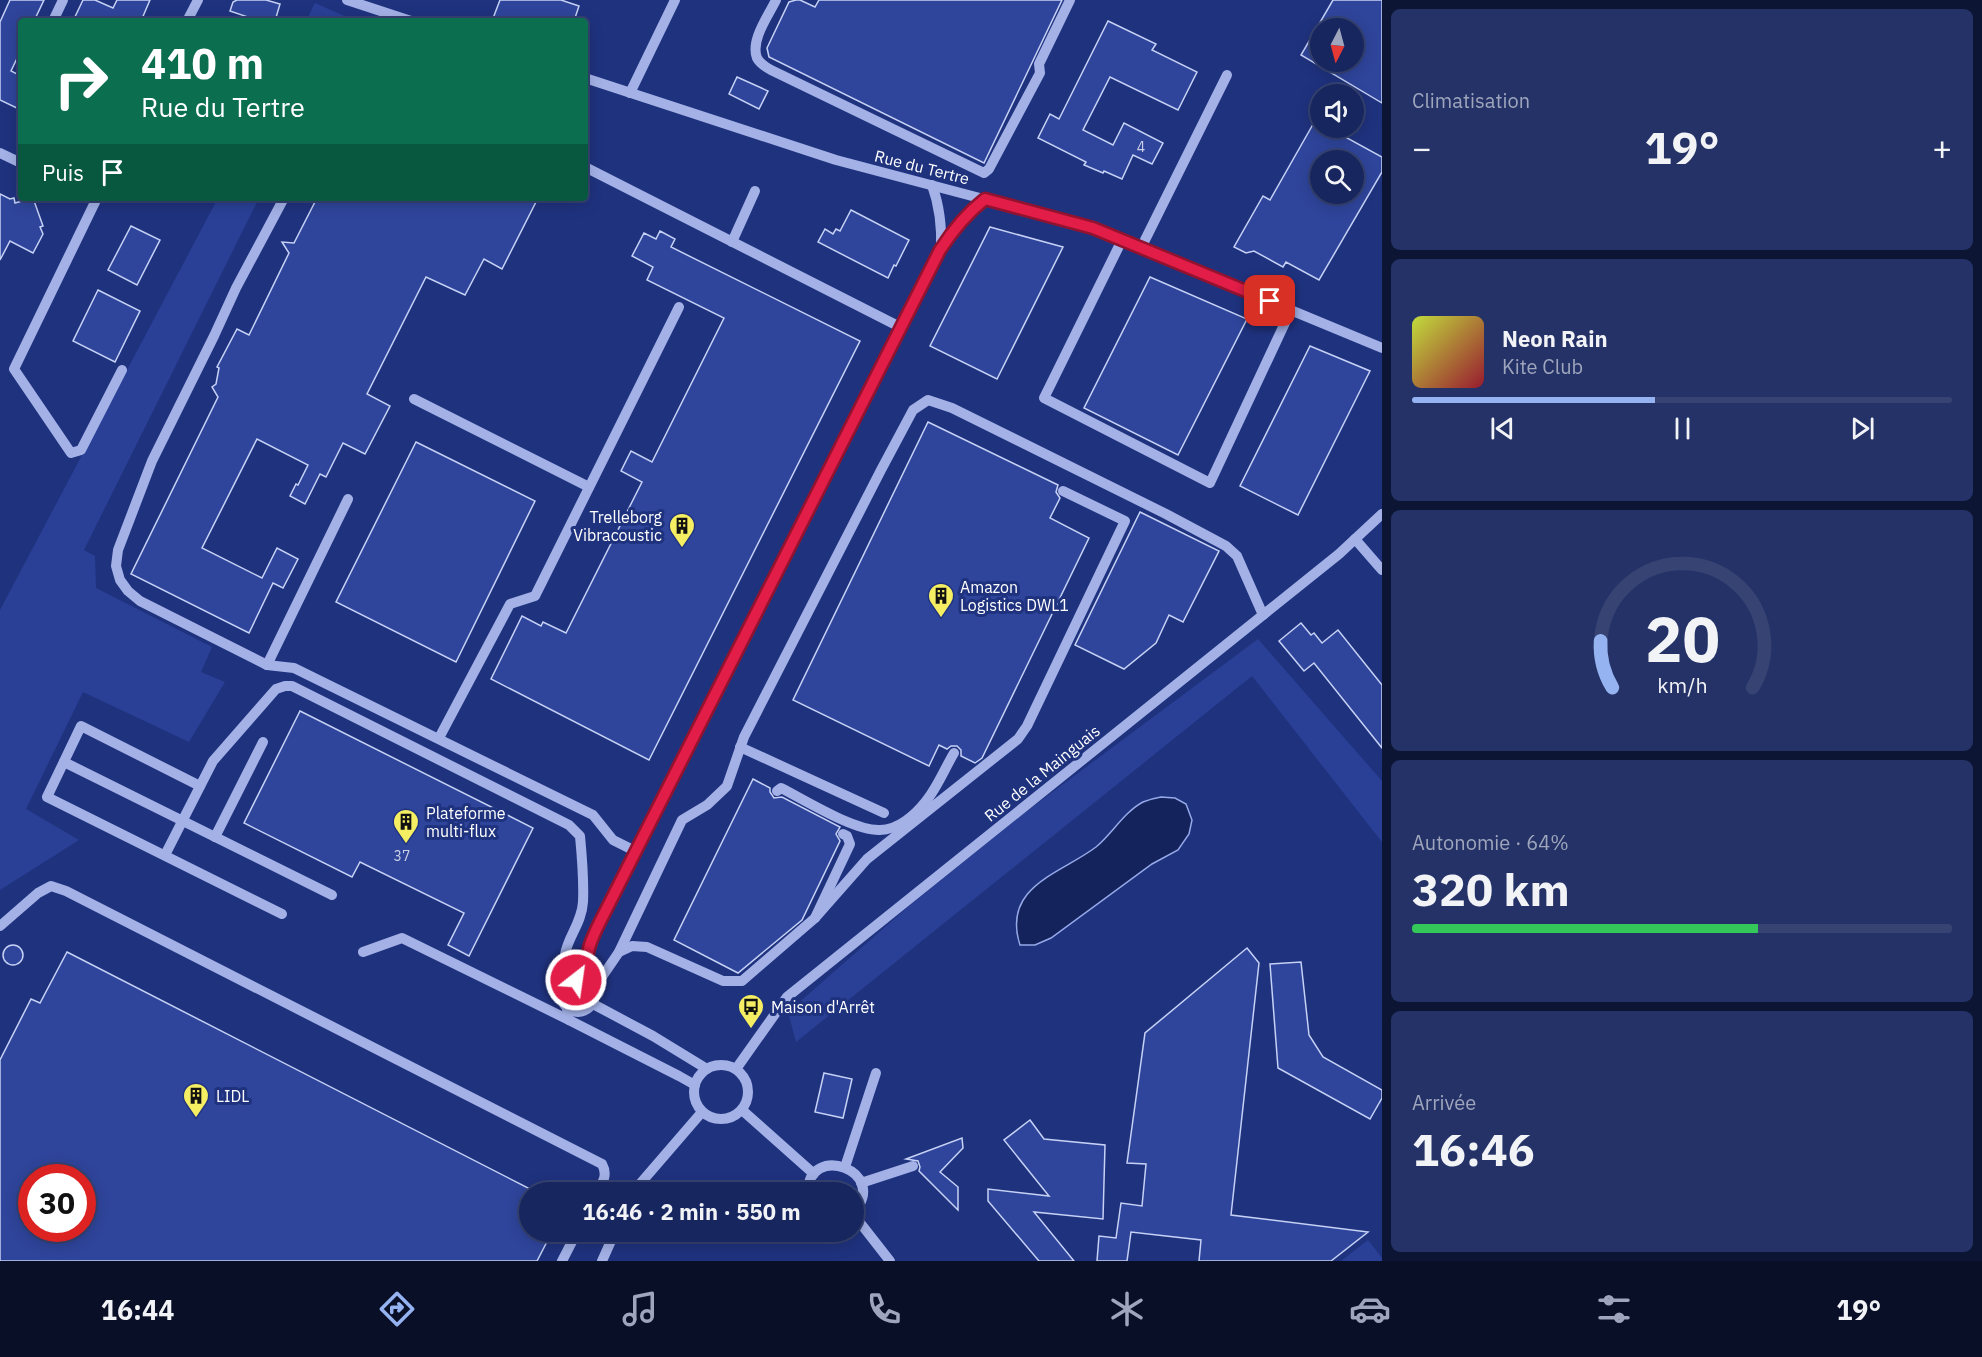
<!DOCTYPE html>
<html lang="fr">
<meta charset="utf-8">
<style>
:root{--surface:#17265e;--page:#243267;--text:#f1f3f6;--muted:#9ea5bc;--line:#364373;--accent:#95b2f1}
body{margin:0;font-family:"IBM Plex Sans",sans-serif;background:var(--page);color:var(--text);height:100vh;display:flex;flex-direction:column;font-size:22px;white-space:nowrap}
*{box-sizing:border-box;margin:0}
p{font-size:20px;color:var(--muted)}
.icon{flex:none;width:33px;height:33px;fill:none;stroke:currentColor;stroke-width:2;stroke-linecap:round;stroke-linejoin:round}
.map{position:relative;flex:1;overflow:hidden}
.details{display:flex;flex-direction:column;gap:9px;padding:9px;background:#0d1534;width:600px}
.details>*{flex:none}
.top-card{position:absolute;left:18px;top:18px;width:570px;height:183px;border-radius:6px;box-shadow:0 3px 15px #0003,0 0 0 2px var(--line);background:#0b6e4f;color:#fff;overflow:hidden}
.needle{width:39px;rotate:186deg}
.tools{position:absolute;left:1310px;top:18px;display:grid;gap:12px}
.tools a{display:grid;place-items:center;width:54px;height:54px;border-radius:50%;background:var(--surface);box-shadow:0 3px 15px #0003,0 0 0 2px var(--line);font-size:30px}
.speed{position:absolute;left:18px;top:1164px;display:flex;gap:12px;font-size:30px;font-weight:700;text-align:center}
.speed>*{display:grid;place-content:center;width:78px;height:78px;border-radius:50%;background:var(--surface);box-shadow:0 3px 15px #0003,0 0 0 2px var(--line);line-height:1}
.speed .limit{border:9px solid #d22;background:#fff;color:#111}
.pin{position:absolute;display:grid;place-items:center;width:51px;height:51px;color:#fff;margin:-26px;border-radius:12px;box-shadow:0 3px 9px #0006}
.me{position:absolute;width:66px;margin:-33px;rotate:30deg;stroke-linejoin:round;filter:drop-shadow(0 0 4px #0008)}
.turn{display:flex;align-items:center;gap:21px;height:126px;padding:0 24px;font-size:27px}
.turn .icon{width:78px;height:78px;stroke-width:2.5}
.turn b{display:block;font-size:42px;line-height:51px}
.then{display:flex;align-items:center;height:57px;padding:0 24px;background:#0003;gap:12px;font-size:22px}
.big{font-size:45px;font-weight:700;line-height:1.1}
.details .widget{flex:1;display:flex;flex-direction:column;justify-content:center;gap:9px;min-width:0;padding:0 21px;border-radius:9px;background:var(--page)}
.details .dial{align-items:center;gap:0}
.dial svg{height:156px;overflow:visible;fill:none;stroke:var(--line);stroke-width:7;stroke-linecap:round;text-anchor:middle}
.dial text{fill:var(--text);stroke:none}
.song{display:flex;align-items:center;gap:18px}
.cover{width:72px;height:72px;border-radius:9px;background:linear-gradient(135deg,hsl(70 70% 55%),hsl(350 70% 35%))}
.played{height:6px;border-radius:3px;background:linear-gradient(90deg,var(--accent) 45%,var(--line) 45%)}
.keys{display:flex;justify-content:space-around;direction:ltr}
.heat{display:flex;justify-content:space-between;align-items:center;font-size:33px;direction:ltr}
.charge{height:9px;border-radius:4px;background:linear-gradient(90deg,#34c759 64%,var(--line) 0)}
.trip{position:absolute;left:519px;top:1182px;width:345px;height:60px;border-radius:30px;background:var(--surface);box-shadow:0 3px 15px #0003,0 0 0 2px var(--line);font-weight:700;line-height:60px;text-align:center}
.tab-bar{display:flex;height:96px;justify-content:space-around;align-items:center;background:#090f26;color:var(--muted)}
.tab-bar .icon{width:42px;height:42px}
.tab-bar .on{color:var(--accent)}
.tab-bar b{font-size:27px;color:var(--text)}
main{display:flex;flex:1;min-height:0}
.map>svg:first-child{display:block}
.green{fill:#294096}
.water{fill:#15235d;stroke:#96a9e9;stroke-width:1.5}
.building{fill:#2f459b;stroke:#c6d1f6;stroke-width:1.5;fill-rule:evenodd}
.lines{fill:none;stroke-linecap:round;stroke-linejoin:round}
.minor{stroke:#a3b1e7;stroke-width:10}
.route-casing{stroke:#92132f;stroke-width:15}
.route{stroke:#e11d48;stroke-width:10}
.labels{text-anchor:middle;stroke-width:6;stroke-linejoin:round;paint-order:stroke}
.number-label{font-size:14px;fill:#cbd0e6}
.street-label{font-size:16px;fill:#fff;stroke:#1f327e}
.poi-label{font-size:16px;fill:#fff;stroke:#1f327e;text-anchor:start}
</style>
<main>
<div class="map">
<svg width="1382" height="1261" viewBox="0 0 1382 1261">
<rect width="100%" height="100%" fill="#1f327e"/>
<g class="green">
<path d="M315,3L349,18L347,21H306Z"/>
<path d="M218,198H259L84,550L95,556L96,588L212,647L201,672L225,682L189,742L83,692L26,809L79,840L0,890V610Z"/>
<path d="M1258,639L1382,781V842L1252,676L796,1042L788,1012L909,906L1023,814Z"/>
<path d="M1368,1240L1382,1258V1261H1341Z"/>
</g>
<path class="water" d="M1161,797L1175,798L1186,804L1192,820L1189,834L1178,850L1152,864L1051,938L1035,945H1020C1001,886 1062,873 1096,847C1112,834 1124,812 1143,802C1148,800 1155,798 1161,797Z"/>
<g class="building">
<path d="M10,0H44L34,21H21V50L11,71L21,76V110L0,100V22Z"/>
<path d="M83,0H95L113,8L117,0H150L141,21H73Z"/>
<path d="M237,0H266L280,4L275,21H260L230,11L233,2Z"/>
<path d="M500,0H561L579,6L574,21H492Z"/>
<path d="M796,0H800L815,7L819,0H1062L984,163L769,57L767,48L789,2Z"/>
<path d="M1333,0H1382V103L1301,55ZM1320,28H1353V62H1320Z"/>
<path d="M1108,21L1156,44L1152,50L1197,72L1178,110L1110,77L1083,130L1113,145L1124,123L1163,143L1152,164L1133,155L1122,179L1104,171L1103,173L1084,165L1086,162L1038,138L1050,114L1059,119Z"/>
<path d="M737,77L768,91L759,109L729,94Z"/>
<path d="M1320,112V128H1329L1382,157V172L1319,280L1286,262L1283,267L1254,251L1246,253L1234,247L1263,196L1270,200ZM1320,160H1353V194H1320Z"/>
<path d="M0,194L10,199L14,198L15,203L33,198L43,226L40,227L43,234L33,253L10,241L0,260Z"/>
<path d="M317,198H538L502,269L484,259L465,295L426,277L367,394L390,406L365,454L343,443L326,477L320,474L305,504L290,496L296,484L298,485L308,465L257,439L202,548L262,578L277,548L298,559L283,588L273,583L249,633L131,574L218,397L212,387L216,384L219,368L217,367L237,329L249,335L289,253L282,242L294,243Z"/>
<path d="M851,210L909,240L896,266L894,265L888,278L818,242L825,229L833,234L836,229L840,231Z"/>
<path d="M131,226L160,240L137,285L108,270Z"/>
<path d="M990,227L1063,247L997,379L930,346Z"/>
<path d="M660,231L675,239L671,247L860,341L649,760L491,679L522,616L541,626L543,622L566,633L642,482L621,471L631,451L652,462L724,318L647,280L653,267L632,256L644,233L656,239Z"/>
<path d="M1150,277L1247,319L1178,455L1084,408Z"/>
<path d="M98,290L140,311L115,362L73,341Z"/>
<path d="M1310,346L1370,371L1298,515L1240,486Z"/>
<path d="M928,422L1058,485L1056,492L1060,498L1050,518L1089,538L982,758L975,763L961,756V750L957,746H951L947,749L939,745L929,766L793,700Z"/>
<path d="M416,442L535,501L456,662L336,602Z"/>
<path d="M1140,512L1219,551L1183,622L1169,615L1156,643L1124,669L1075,645Z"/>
<path d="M1301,623L1311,635L1314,633L1322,643L1338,630L1382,685V748L1314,663L1304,671L1279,641Z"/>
<path d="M300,711L533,828L469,956L448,945L464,913L360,862L352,877L244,823Z"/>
<path d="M753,779L770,788V792L774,798L782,797L840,827L836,834L840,841L802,920L738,973L674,940Z"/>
<circle cx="13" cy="955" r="10"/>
<path d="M1247,948L1259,963L1231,1215L1368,1232L1331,1261H1199L1201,1240L1131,1232L1127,1261H1097L1099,1236L1116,1238L1121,1203L1142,1206L1146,1164L1127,1163L1145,1033Z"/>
<path d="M67,952L530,1189V1232H552L537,1261H0V1060L31,999L40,1003ZM32,1178H82V1228H32Z"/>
<path d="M1301,962L1309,1035L1323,1057L1382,1090V1098L1370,1119L1278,1068L1270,964Z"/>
<path d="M824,1073L852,1079L843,1118L815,1112Z"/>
<path d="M1030,1120L1044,1139L1105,1145L1103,1219L1034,1212L1074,1261H1039L988,1201V1189L1049,1196L1004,1140Z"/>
<path d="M962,1138L963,1148L940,1172L958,1187V1210L919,1171L920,1167L918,1161L906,1159Z"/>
</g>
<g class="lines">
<g class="minor">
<path d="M347,0L411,21"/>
<path d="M776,0C769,15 750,40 757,58C760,64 766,67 771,70L984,173L989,169L1040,73L1039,64L1070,0"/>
<path d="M53,21L63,0"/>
<path d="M187,21L198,0"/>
<path d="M585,78L836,160L1093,228L1382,348"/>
<path d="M630,93L675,0"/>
<path d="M0,153L21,163"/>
<path d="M585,167L900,327"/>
<path d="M932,185C940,207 942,227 941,250C953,230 966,214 985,199"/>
<path d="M97,198L14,369L71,453L81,450L122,370"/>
<path d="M284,198L236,288L214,336L152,461L118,550L116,566L120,580L128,591L140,601L267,665L294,668L593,815L613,840L635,851"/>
<path d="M1123,238L1044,398L1210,483L1291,310"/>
<path d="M732,242L755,191"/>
<path d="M1142,246L1227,75"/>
<path d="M414,399L589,487"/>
<path d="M1355,539L1382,570"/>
<path d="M267,665L348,499"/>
<path d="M439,738L510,604L535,596L679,307"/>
<path d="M740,747L884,813"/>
<path d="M64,762L332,895"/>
<path d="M200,786L81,726L47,797L282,914"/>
<path d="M777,791L781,788C805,800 854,831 880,830C898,830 915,815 926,801C937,788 945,768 954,753"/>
<path d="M215,837L263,742"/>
<path d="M165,855L213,761L276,689L285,686H292L569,825L580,836C582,857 584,880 583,902C581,933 553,947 570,982"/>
<path d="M815,918L867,859L1018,739L1027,726L1125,521L1063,491"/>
<path d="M0,926L38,893L51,886L66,891L602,1164C608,1175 603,1182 597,1192"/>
<path d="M363,952L402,938L569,1020"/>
<path d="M619,952L632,946L647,947L723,981H742L815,918L850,844L847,836L843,834"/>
<circle cx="578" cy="996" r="16"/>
<path d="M586,982L585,959L593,935L941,250"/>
<path d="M593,990L619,952L682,820L707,805L727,786L744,737L881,470L913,410L928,400L952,408L1166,514L1226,546L1237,556L1263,615"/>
<path d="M593,1004L653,1036L707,1069"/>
<path d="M567,1009L569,1020L679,1076L695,1085"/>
<circle cx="721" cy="1092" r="27"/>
<path d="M736,1069L787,997L1339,554L1382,514"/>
<path d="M742,1110L814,1174"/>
<path d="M845,1167L876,1073"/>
<path d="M861,1183L913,1166"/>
<path d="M633,1192L702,1112"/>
<path d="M808,1192C808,1142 890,1171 854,1212"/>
<path d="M854,1215L890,1261"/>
<path d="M562,1261L577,1232"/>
<path d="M602,1261L615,1232"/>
</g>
</g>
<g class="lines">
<defs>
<path id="route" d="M576,980L586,982C585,952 590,941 604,914L940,250C953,230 966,214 985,199L1093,228L1270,301"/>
</defs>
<use href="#route" class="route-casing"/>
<use href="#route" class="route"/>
</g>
<defs>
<symbol id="building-pin" viewBox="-11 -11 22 30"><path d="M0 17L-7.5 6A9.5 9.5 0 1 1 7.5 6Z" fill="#f5ee63" stroke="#1f327e"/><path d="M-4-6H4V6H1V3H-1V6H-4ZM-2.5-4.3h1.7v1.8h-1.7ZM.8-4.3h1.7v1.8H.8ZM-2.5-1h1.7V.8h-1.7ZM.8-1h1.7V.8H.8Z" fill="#111"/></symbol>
<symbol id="bus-pin" viewBox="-11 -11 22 30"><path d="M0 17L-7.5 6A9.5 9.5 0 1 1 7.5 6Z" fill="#f5ee63" stroke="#1f327e"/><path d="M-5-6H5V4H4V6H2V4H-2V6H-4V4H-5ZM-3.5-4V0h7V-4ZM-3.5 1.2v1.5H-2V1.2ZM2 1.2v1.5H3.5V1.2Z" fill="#111"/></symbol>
</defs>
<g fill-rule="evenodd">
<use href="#building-pin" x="667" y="511" width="30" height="40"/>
<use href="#building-pin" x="926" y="581" width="30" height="40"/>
<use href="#building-pin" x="391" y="807" width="30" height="40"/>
<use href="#bus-pin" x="736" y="992" width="30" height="40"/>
<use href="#building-pin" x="181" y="1081" width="30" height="40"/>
</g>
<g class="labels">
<g class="number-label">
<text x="1141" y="152">4</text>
<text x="402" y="861">37</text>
</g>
<g class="street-label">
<text transform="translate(922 167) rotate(14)" y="6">Rue du Tertre</text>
<text transform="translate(1042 773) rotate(-39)" y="6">Rue de la Mainguais</text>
</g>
<g class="poi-label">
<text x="662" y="523" text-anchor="end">Trelleborg<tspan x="662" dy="18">Vibracoustic</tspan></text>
<text x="960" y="593">Amazon<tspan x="960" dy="18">Logistics DWL1</tspan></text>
<text x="426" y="819">Plateforme<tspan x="426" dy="18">multi-flux</tspan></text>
<text x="771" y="1013">Maison d'Arrêt</text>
<text x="216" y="1102">LIDL</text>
</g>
</g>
</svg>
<div class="tools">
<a><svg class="needle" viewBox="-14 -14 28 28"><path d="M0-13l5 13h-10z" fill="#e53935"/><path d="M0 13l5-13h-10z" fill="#9ea5bc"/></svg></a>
<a><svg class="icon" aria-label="sound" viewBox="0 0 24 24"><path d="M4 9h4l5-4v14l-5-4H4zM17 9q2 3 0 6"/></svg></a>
<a><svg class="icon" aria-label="search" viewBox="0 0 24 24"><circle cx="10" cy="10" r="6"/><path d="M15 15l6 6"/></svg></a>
</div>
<div class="speed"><div class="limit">30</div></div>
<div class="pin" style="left:1270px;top:301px;background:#d93025"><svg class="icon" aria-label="arrive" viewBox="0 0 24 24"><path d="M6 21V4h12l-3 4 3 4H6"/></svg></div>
<svg class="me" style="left:576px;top:980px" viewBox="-20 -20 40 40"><circle r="17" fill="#e11d48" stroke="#fff" stroke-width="3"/><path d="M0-11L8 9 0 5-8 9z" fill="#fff"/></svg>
<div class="trip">16:46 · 2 min · 550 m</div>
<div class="top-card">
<div class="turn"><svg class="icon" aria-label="right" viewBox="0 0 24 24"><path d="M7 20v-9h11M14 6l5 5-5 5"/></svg><div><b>410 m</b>Rue du Tertre</div></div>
<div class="then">Puis<svg class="icon" aria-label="arrive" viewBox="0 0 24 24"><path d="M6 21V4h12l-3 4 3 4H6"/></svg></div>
</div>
</div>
<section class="details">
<div class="widget"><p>Climatisation</p>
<div class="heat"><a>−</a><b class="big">19°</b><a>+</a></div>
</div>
<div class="widget">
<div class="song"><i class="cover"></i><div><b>Neon Rain</b><p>Kite Club</p></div></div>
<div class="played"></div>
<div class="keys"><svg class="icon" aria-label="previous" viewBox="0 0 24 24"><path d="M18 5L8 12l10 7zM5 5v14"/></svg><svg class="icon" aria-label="pause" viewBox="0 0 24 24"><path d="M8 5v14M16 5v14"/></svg><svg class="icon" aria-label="next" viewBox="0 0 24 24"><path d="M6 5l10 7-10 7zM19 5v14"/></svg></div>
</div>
<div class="widget dial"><svg viewBox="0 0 100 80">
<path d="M14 69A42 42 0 1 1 86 69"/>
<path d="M14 69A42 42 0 0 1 8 45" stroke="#95b2f1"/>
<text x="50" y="56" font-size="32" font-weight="700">20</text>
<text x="50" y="72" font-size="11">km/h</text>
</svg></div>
<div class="widget"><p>Autonomie · 64%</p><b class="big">320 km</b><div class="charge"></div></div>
<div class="widget"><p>Arrivée</p><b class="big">16:46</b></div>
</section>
</main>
<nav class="tab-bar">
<b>16:44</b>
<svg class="icon on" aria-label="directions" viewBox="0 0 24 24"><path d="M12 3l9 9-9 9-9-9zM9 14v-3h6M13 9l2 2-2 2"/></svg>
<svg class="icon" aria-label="music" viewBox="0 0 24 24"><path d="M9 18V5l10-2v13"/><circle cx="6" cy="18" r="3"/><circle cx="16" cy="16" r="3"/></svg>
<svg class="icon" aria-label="phone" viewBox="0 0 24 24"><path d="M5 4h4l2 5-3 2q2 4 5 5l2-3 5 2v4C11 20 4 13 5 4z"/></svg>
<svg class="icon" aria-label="climate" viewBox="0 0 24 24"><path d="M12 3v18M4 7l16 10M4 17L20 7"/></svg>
<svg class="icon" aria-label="car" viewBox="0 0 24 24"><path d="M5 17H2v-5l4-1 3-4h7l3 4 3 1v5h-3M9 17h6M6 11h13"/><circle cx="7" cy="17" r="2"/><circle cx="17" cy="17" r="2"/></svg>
<svg class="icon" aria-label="filters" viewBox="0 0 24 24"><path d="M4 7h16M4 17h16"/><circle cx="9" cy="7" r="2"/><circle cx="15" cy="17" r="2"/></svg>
<b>19°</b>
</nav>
